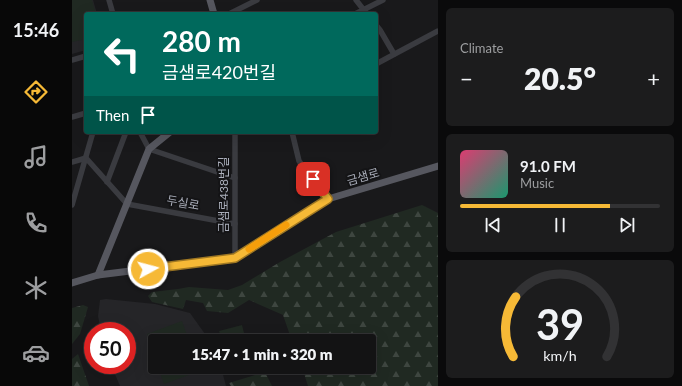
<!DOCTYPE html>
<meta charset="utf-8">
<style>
:root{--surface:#131314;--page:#1c1c1d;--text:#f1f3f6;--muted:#9d9ea0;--line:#323234;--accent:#f6b936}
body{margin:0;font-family:Lato,"Noto Sans KR",sans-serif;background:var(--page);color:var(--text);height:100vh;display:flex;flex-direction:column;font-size:15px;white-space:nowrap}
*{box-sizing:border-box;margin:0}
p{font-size:13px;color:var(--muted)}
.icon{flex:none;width:22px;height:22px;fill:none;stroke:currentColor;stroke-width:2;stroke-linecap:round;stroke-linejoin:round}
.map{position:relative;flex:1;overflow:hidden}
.panel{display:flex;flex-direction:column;gap:8px;padding:8px;background:#0a0a0b;width:244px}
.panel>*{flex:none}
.top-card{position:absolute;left:12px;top:12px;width:294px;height:122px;border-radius:4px;box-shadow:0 4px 16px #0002,0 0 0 1px var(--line);background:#00695c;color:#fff;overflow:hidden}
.speed{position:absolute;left:12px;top:322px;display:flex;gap:8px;font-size:20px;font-weight:700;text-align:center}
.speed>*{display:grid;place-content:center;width:52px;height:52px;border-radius:50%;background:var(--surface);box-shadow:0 4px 16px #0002,0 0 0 1px var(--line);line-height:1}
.speed .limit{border:6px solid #d22;background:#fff;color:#111}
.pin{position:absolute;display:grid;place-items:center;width:34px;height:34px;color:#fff;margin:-17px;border-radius:8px;box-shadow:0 2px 6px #0006}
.me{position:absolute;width:44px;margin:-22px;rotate:83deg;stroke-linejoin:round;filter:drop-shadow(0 0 3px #0008)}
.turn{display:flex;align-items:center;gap:14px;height:84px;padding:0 12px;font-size:18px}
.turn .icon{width:52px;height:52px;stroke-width:2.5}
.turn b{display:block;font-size:28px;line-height:34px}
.then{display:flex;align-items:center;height:38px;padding:0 12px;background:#0003;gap:8px;font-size:15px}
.big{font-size:30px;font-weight:800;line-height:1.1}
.panel .card{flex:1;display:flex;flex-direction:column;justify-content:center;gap:6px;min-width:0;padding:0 14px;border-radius:6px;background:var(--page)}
.panel .dial{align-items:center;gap:0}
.dial svg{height:104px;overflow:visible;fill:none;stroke:var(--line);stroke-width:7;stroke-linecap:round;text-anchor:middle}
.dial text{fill:var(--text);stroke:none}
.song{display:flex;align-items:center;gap:12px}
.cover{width:48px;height:48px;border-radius:6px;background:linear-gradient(135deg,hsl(340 70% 55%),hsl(160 70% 35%))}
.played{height:4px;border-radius:2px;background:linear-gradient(90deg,var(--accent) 75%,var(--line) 75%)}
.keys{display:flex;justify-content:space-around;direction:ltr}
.heat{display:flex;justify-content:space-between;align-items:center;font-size:22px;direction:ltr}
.trip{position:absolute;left:76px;top:334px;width:228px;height:40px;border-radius:4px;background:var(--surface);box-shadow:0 4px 16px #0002,0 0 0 1px var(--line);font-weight:800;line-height:40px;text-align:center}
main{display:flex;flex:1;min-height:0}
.tab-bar{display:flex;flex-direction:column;width:72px;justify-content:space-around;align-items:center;background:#080808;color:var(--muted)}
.tab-bar .icon{width:28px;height:28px}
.tab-bar .active{color:var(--accent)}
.tab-bar b{font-size:18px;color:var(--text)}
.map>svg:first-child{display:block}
.built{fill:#252528}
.green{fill:#202922}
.forest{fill:url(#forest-firs)}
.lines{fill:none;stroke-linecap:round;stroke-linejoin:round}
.minor{stroke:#3a3b40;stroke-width:5.5}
.major{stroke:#56575f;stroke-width:7}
.route-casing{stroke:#a07823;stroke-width:10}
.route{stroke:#f6b936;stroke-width:7}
.slow{stroke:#f59e0b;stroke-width:7}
.labels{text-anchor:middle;stroke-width:4;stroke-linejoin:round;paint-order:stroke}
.street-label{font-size:12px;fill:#abafbb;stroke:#141416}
</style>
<main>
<nav class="tab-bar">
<b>15:46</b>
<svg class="icon active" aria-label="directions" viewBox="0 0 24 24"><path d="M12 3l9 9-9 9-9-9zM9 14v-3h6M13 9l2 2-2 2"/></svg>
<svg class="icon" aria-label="music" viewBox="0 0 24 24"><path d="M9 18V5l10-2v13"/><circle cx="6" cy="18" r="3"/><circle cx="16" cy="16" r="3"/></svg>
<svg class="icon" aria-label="phone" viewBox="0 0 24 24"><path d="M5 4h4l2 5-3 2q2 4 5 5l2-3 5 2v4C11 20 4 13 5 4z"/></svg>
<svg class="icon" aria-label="climate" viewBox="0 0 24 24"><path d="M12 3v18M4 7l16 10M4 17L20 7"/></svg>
<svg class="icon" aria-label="car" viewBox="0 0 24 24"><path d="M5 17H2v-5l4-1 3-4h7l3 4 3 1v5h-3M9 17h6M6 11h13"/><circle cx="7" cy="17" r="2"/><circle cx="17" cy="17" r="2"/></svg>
</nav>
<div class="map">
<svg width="366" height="386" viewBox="0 0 366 386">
<defs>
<pattern id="forest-firs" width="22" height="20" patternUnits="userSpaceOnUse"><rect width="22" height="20" fill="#202922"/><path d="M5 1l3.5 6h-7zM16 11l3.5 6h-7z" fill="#3e4640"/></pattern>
</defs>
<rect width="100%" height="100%" fill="#19191b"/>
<g class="built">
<path d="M0,0H21L25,14H14V50L0,54Z"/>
<path d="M34,299L83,304L118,313L138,341H83V367H149L154,386H48L39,365H55V331H29L26,316L28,300Z"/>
</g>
<g class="green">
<path d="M0,0H20L24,14H14V39L0,42Z"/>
<path d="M110,321L117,341H83V357L75,334Z"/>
<path d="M170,325L174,341H150L147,331Z"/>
<path d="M86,367H126L128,371L92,384Z"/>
</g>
<g class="forest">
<path d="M350,205L366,213V386H236L230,367H297V341H220L211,315L177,300L156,313L135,311L131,303L114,300L111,309L80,302L76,296L80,292L106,289L117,287L156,290L170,285L208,262L264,232Z"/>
<path d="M11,305L16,307L8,334L0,344V308Z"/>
<path d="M6,354L17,386H0V359Z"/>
<path d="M193,372L200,386H159L157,383Z"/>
</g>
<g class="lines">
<g class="minor">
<path d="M37,0L41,14"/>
<path d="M284,0L295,14"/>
<path d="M157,14L185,0"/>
<path d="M283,14L311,0"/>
<path d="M304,25L308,30L322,54"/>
<path d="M0,60L14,56"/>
<path d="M304,64L366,31"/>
<path d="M0,117L14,113"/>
<path d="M68,132L77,149L163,178"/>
<path d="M220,132L227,161L256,199"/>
<path d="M0,162L14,158L55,204L163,224"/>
<path d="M35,182L54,132"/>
<path d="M0,205L21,132"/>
<path d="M163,258V132"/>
</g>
<g class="major">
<path d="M138,0L142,14"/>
<path d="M26,275L77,149L98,132"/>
<path d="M0,283L26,275L163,258L256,199L366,166"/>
</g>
</g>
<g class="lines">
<defs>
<path id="route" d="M76,269L163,258L256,199L241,179"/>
</defs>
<use href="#route" class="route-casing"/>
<use href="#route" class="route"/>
<path class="slow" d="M177,249L214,225"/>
</g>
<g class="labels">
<g class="street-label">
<text transform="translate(291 177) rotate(-16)" y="4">금샘로</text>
<text transform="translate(152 195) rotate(-90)" y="4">금샘로438번길</text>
<text transform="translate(111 203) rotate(10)" y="4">두실로</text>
</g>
</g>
</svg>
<div class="speed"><div class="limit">50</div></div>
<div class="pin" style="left:241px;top:179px;background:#d93025"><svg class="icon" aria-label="arrive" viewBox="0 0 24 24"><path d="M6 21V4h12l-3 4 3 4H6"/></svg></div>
<svg class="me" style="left:76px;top:269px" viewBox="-20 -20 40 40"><circle r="17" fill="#f6b936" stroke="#fff" stroke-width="3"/><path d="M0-11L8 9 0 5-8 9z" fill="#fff"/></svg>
<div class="trip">15:47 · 1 min · 320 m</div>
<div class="top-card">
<div class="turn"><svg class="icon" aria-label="left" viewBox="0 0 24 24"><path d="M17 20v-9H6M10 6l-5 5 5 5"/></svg><div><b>280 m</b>금샘로420번길</div></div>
<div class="then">Then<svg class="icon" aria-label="arrive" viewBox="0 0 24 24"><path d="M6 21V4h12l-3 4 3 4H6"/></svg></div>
</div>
</div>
<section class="panel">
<div class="card"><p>Climate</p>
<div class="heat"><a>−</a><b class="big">20.5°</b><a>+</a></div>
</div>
<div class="card">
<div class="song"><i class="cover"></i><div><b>91.0 FM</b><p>Music</p></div></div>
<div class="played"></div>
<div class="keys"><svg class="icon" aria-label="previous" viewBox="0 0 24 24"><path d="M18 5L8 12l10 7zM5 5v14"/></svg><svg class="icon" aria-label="pause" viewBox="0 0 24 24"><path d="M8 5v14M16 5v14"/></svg><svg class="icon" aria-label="next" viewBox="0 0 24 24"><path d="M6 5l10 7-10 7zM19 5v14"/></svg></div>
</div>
<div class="card dial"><svg viewBox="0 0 100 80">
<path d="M14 69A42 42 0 1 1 86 69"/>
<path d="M14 69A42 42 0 0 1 16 23" stroke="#f6b936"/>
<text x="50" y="56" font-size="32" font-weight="700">39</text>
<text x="50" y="72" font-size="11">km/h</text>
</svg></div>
</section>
</main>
